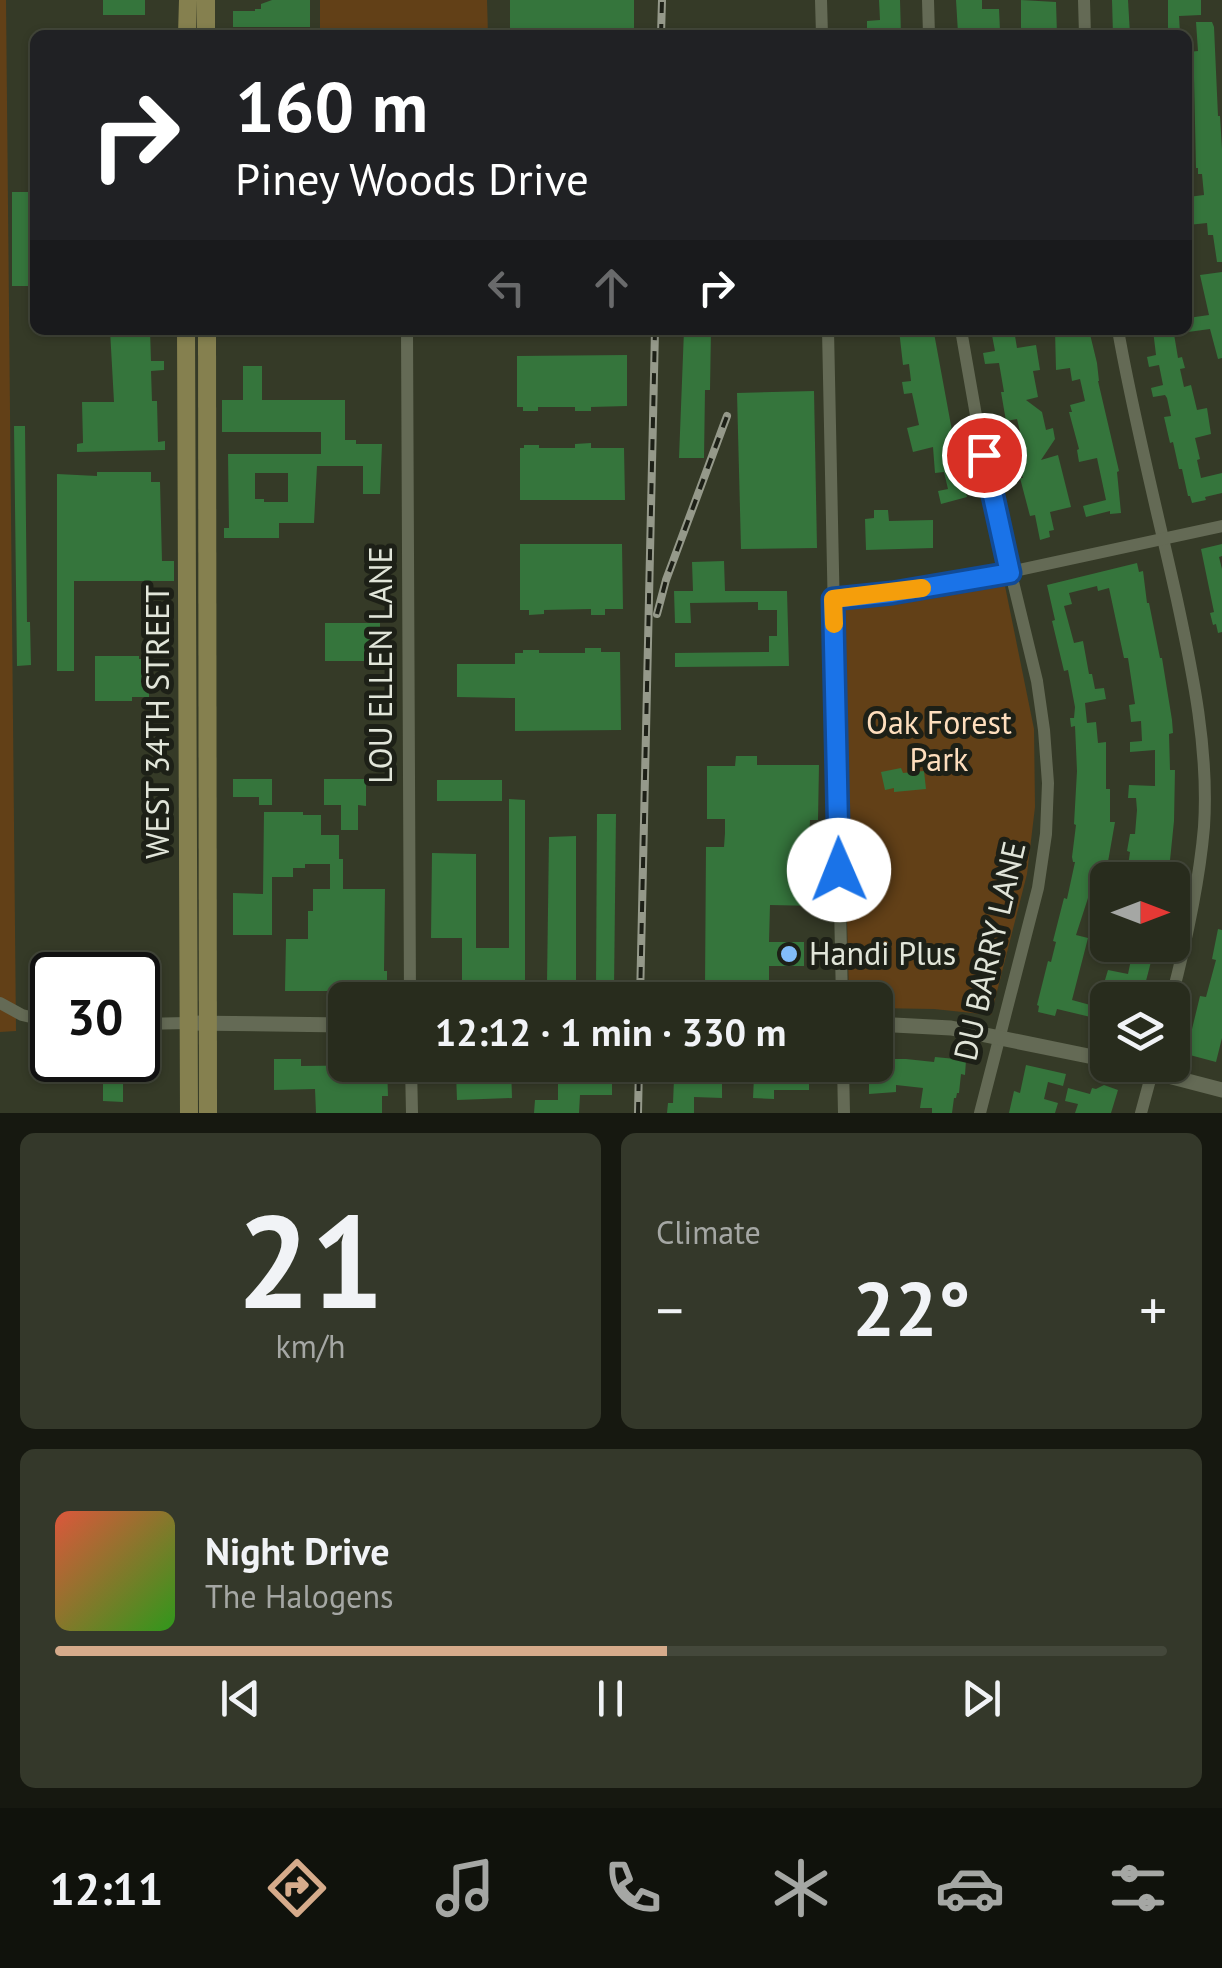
<!DOCTYPE html>
<meta charset="utf-8">
<style>
:root{--surface:#282c1d;--page:#34382a;--text:#f1f3f6;--muted:#a5a7a4;--line:#44483b;--accent:#d6ab8b}
body{margin:0;font-family:"PT Sans",sans-serif;background:var(--page);color:var(--text);height:100vh;display:flex;flex-direction:column;font-size:38px;white-space:nowrap}
*{box-sizing:border-box;margin:0}
p{font-size:32px;color:var(--muted)}
.icon{flex:none;width:55px;height:55px;fill:none;stroke:currentColor;stroke-width:2;stroke-linecap:round;stroke-linejoin:round}
.map{position:relative;height:1113px;overflow:hidden}
.sheet{display:flex;flex-direction:column;gap:20px;padding:20px;background:#161810;flex:1}
.sheet>*{flex:none}
.guide{position:absolute;left:30px;top:30px;width:1162px;height:305px;border-radius:15px;box-shadow:0 2px 8px #0004,0 0 0 2px var(--line);background:#202124;color:#fff;overflow:hidden}
.needle{width:65px;rotate:90deg}
.fabs{position:absolute;left:1090px;top:862px;display:grid;gap:20px}
.fabs a{display:grid;place-items:center;width:100px;height:100px;border-radius:15px;background:var(--surface);box-shadow:0 2px 8px #0004,0 0 0 2px var(--line);font-size:50px}
.speed{position:absolute;left:30px;top:952px;display:flex;gap:20px;font-size:50px;font-weight:700;text-align:center}
.speed>*{display:grid;place-content:center;width:130px;height:130px;border-radius:50%;background:var(--surface);box-shadow:0 2px 8px #0004,0 0 0 2px var(--line);line-height:1}
.speed .limit{border:5px solid #111;border-radius:15px;background:#fff;color:#111}
.pin{position:absolute;display:grid;place-items:center;width:85px;height:85px;color:#fff;margin:-42px;border:5px solid #fff;border-radius:50%;box-shadow:0 2px 10px #0007}
.me{position:absolute;width:110px;margin:-55px;rotate:359deg;stroke-linejoin:round;filter:drop-shadow(0 0 8px #0008)}
.turn{display:flex;align-items:center;gap:35px;height:210px;padding:0 40px;font-size:45px}
.turn .icon{width:130px;height:130px;stroke-width:2.5}
.turn b{display:block;font-size:70px;line-height:85px}
.lanes{display:flex;align-items:center;height:95px;padding:0 40px;background:#0003;justify-content:center;gap:50px;direction:ltr}
.lanes .off{opacity:.35}
.big{font-size:75px;font-weight:700;line-height:1.1}
.sheet .widget{flex:1;display:flex;flex-direction:column;justify-content:center;gap:15px;min-width:0;padding:0 35px;border-radius:15px;background:var(--page)}
.sheet .dial{align-items:center;gap:0}
.dial b{font-size:130px;line-height:1}
.song{display:flex;align-items:center;gap:30px}
.cover{width:120px;height:120px;border-radius:15px;background:linear-gradient(135deg,hsl(10 70% 55%),hsl(110 70% 35%))}
.played{height:10px;border-radius:5px;background:linear-gradient(90deg,var(--accent) 55%,var(--line) 55%)}
.keys{display:flex;justify-content:space-around;direction:ltr}
.heat{display:flex;justify-content:space-between;align-items:center;font-size:55px;direction:ltr}
.sheet .tiles{flex:1;display:grid;gap:20px;grid-template-columns:1fr 1fr}
.widget:last-child{grid-column:span 2}
.trip{position:absolute;left:328px;top:982px;width:565px;height:100px;border-radius:15px;background:var(--surface);box-shadow:0 2px 8px #0004,0 0 0 2px var(--line);font-weight:700;line-height:100px;text-align:center}
.tabs{display:flex;height:160px;justify-content:space-around;align-items:center;background:#10120c;color:var(--muted)}
.tabs .icon{width:70px;height:70px}
.tabs .selected{color:var(--accent)}
.tabs b{font-size:45px;color:var(--text)}
.map>svg:first-child{display:block}
.green{fill:#624017}
.building{fill:#35753c;fill-rule:evenodd}
.lines{fill:none;stroke-linecap:round;stroke-linejoin:round}
.minor{stroke:#646a55;stroke-width:12}
.tertiary{stroke:#646a55;stroke-width:15}
.secondary{stroke:#85804f;stroke-width:18}
.rail-casing{stroke:#95998a;stroke-width:8}
.rail{stroke:#1d2017;stroke-width:4;stroke-dasharray:11;stroke-linecap:butt}
.route-casing{stroke:#114b97;stroke-width:25}
.route{stroke:#1a73e8;stroke-width:18}
.slow{stroke:#f59e0b;stroke-width:18}
.poi-dot{fill:#82bcfa;stroke:#1d2017;stroke-width:4}
.labels{text-anchor:middle;stroke-width:10;stroke-linejoin:round;paint-order:stroke}
.street-label{font-size:32px;fill:#e1e5d9;stroke:#1d2017}
.park-label{font-size:32px;fill:#fedebd;stroke:#1d2017}
.poi-label{font-size:32px;fill:#e1e5d9;stroke:#1d2017;text-anchor:start}
</style>
<div class="map">
<svg width="1222" height="1113" viewBox="0 0 1222 1113">
<rect width="100%" height="100%" fill="#353a27"/>
<g class="green">
<path d="M0,0H6L16,1031L0,1032Z"/>
<path d="M320,0H487L488,35L320,34Z"/>
<path d="M1005,586L1034,729L1035,807L1027,874L991,1015L934,1009L875,1008V1000H851L849,997L839,616L844,609L893,605Z"/>
</g>
<g class="building">
<rect x="103" y="0" width="42" height="15"/>
<path d="M272,0H310V27H233V11H255V9H261V4Z"/>
<path d="M510,0H634V30L510,31Z"/>
<path d="M879,0H900L901,35H867V21L880,20Z"/>
<path d="M956,0H982V9H999L1000,31L958,33Z"/>
<path d="M1021,0L1056,2L1057,35H1021Z"/>
<path d="M1112,0H1128L1130,35H1113Z"/>
<path d="M1168,0H1201V15L1179,16L1180,34H1168Z"/>
<path d="M1196,22H1212L1214,27L1218,116H1220L1222,149V262H1217L1213,235H1208L1207,223L1188,225V197L1204,195L1202,174H1198V168H1196L1194,78L1188,79V52L1198,51Z"/>
<rect x="12" y="192" width="23" height="94"/>
<path d="M1222,272V358L1218,359L1210,329L1188,332V318L1209,315L1200,275Z"/>
<path d="M110,330H150L151,361H164V370L151,371L152,401H157L158,442L165,441V450L77,452V444L83,443L82,402H114Z"/>
<path d="M684,330H711L710,390H705L704,458H679Z"/>
<path d="M899,330H930V334L934,333L955,447L957,478L962,477L967,497L941,504L938,491L948,489L944,472L935,473L933,447L913,452L907,428L919,425L912,393L904,394L902,382L911,381L909,364L903,365Z"/>
<path d="M991,330H1014L1017,348L1036,345L1040,370L1033,371L1038,397L1026,400L1042,412L1046,430L1053,428L1055,439L1041,460L1058,455L1071,507L1050,512L1054,530L1049,531L1050,537L1040,540L1035,515L1030,516L1020,478H1023L1013,448L1023,446L1021,436L1017,419L1006,421L1001,392H1004L999,363L985,364L983,353L995,351Z"/>
<path d="M1055,330H1089L1097,363L1099,381H1098L1119,471L1117,472L1121,513L1110,514V511L1086,517L1083,506L1106,500L1097,458L1079,462L1077,450L1079,449L1069,412H1072L1070,405L1085,401L1080,379L1072,381L1070,368L1056,370Z"/>
<path d="M1153,330H1165L1166,335L1174,334L1178,358L1182,357L1185,368L1180,369L1184,387L1191,385L1197,410L1207,408L1211,434L1195,438L1200,459L1197,460L1201,478L1222,473V493L1205,497L1206,500L1192,503L1190,496H1188L1182,469H1179L1173,442L1170,443L1164,417L1171,416L1167,398L1165,395L1153,397L1151,388L1163,385L1159,365L1149,367L1147,357L1156,355Z"/>
<path d="M627,355V406L591,407V411H575V407H538V411H523V407H517V356Z"/>
<path d="M243,366H262V400H345V440H356V444H382L380,494H363V466H317L314,523H279V538H224V528H229L228,454H321V432H222V400H243ZM255,473H288V502H264V499H255Z"/>
<path d="M814,391L817,548L741,549L737,393Z"/>
<path d="M14,426H25L27,622H30L31,665L17,666Z"/>
<path d="M591,443V448H624L625,500H520V448H524V445H539V448H575V444Z"/>
<path d="M97,472H151V482H160L162,561H174V581H74V671H57V474L97,476Z"/>
<path d="M874,510H888L889,521L933,520V548L866,550L865,519L874,518Z"/>
<path d="M520,544H622L623,609H605V615H591V609L544,610V614L529,615V610H520Z"/>
<path d="M1222,544V556L1219,557L1222,569V632L1218,633L1216,624L1213,625L1210,613L1214,612L1201,549Z"/>
<path d="M724,561L725,591H787L789,666L675,667V653L769,652V636H777V610H758V602L690,603L691,623H675L674,591H693L692,562Z"/>
<path d="M1137,563L1139,572L1143,571L1147,603H1149L1160,658H1162L1172,720L1173,733L1169,734L1170,770H1175L1174,821L1168,880L1136,875L1135,880H1126L1130,852L1127,851L1130,834H1135L1137,810L1136,798H1128L1129,785L1155,786V750L1130,752V742L1142,741L1141,721L1131,722L1129,705L1135,704L1128,658H1124L1109,588L1098,591L1097,586L1069,593L1072,604L1064,606L1074,643L1083,641L1089,674H1092L1095,689L1104,688L1106,699L1085,703L1087,723L1096,722L1098,743L1106,742V789H1110V822H1115L1103,890H1100L1098,899L1088,898L1076,935L1088,938L1072,1000L1094,1006L1095,1000L1103,1002L1109,980H1105L1108,970L1128,974L1134,945L1146,947L1144,952L1153,954L1141,1000H1108V1031L1097,1028L1099,1019L1057,1009L1055,1016L1038,1012L1039,1006L1037,1005L1048,961L1051,962L1056,942L1053,941L1064,898L1067,899L1075,862H1073L1072,857L1076,825L1074,824L1077,771L1075,726L1071,727L1070,718H1074L1075,707L1068,670L1064,671L1052,621L1055,620L1047,585Z"/>
<rect x="325" y="623" width="55" height="38"/>
<path d="M585,648H601V652H620L621,730L515,731V698L457,697V664H515V653H523V650H539V653H585Z"/>
<path d="M95,656H139V659H149V697H132V701H95Z"/>
<path d="M736,756H757V765H819L818,820H810L809,848H818L817,906L770,905L769,942H804V966H769V987H705L706,847H724L725,833V819H707V766H735Z"/>
<path d="M901,768L903,773L924,771L926,789L894,792V788L885,790L881,772Z"/>
<path d="M233,779H272V805H259V797H233Z"/>
<path d="M324,779H366V806L358,805V830H341V805H324Z"/>
<rect x="437" y="780" width="65" height="21"/>
<path d="M509,799L525,800V1000H462V938H431L432,853L476,854V948H509Z"/>
<path d="M264,812H303V815H321V835H339V859H343V889H385L384,971H387V994H371V991H285L286,939H308V911H313V889H330V864H305V868H293V877H272V935H233V893L263,894Z"/>
<path d="M597,814H616L614,988H596Z"/>
<path d="M576,836V984L547,983L549,837Z"/>
<path d="M1218,929L1222,930V1038L1216,1062L1186,1054L1200,996L1206,997L1216,960L1212,959Z"/>
<path d="M935,1057L966,1060L965,1075L961,1074L959,1093H957L956,1098H954L952,1113H932V1108H920L923,1088L896,1085V1092L869,1094V1065H875V1059H906L934,1062Z"/>
<path d="M274,1059H301V1066L387,1065L388,1096H382V1113H316L315,1089L274,1090Z"/>
<path d="M438,1065H511L512,1098L457,1100L456,1074L439,1075Z"/>
<path d="M558,1065H612V1095H580L579,1113H534L535,1100H558Z"/>
<path d="M734,1065H775V1067L814,1065V1082H809V1090H774V1099L753,1098L754,1077H737Z"/>
<path d="M1026,1065L1066,1074L1063,1086L1048,1082L1044,1099L1058,1103L1055,1113H1009L1014,1091L1020,1093Z"/>
<path d="M103,1068H123V1102L103,1101V1083H79V1070H103Z"/>
<path d="M674,1079L722,1081V1098L694,1097V1113H667L668,1103H673Z"/>
<path d="M1104,1085L1118,1090L1111,1113H1075L1078,1104L1065,1101L1068,1088L1090,1094L1092,1088L1096,1089Z"/>
</g>
<g class="lines">
<g class="minor">
<path d="M821,0L822,35"/>
<path d="M928,0L929,35"/>
<path d="M1084,0L1085,35"/>
<path d="M407,330L410,1000"/>
<path d="M828,330L842,1000"/>
<path d="M961,330L977,421L1007,557L1037,681L1044,730L1048,783L1046,834L1038,888L980,1113"/>
<path d="M1118,330C1134,420 1157,510 1177,600C1193,674 1209,751 1204,827C1199,886 1186,943 1171,1000"/>
<path d="M833,599L892,593L986,577L1222,526"/>
<path d="M0,1003L22,1015L52,1022"/>
<path d="M138,1024L188,1023"/>
<path d="M411,1065L412,1113"/>
<path d="M843,1065L844,1113"/>
<path d="M1141,1113L1154,1065"/>
</g>
<g class="tertiary">
<path d="M188,1023L345,1025"/>
<path d="M875,1024L951,1028L1108,1060"/>
<path d="M1126,1065L1222,1090"/>
</g>
<g class="secondary">
<path d="M206,0V35"/>
<path d="M187,35L188,0"/>
<path d="M186,330L189,1113"/>
<path d="M207,330L208,1113"/>
</g>
<defs>
<g id="rail">
<path d="M661,35L662,0"/>
<path d="M657,614L666,580L727,416"/>
<path d="M640,1000L655,330"/>
<path d="M638,1113L639,1065"/>
</g>
</defs>
<use href="#rail" class="rail-casing"/>
<use href="#rail" class="rail"/>
</g>
<g class="lines">
<defs>
<path id="route" d="M839,870L833,599L892,593L1010,573L984,455"/>
</defs>
<use href="#route" class="route-casing"/>
<use href="#route" class="route"/>
<path class="slow" d="M834,624L833,599L922,588"/>
</g>
<circle class="poi-dot" cx="789" cy="954" r="10"/>
<g class="labels">
<g class="street-label">
<text transform="translate(381 665) rotate(-90)" y="11">LOU ELLEN LANE</text>
<text transform="translate(158 722) rotate(-90)" y="11">WEST 34TH STREET</text>
<text transform="translate(990 951) rotate(-77)" y="11">DU BARRY LANE</text>
</g>
<g class="park-label">
<text x="939" y="734">Oak Forest<tspan x="939" dy="37">Park</tspan></text>
</g>
<g class="poi-label">
<text x="809" y="965">Handi Plus</text>
</g>
</g>
</svg>
<div class="fabs">
<a><svg class="needle" viewBox="-14 -14 28 28"><path d="M0-13l5 13h-10z" fill="#e53935"/><path d="M0 13l5-13h-10z" fill="#a5a7a4"/></svg></a>
<a><svg class="icon" aria-label="layers" viewBox="0 0 24 24"><path d="M12 4l9 5-9 5-9-5zM3 14l9 5 9-5"/></svg></a>
</div>
<div class="speed"><div class="limit">30</div></div>
<div class="pin" style="left:984px;top:455px;background:#d93025"><svg class="icon" aria-label="arrive" viewBox="0 0 24 24"><path d="M6 21V4h12l-3 4 3 4H6"/></svg></div>
<svg class="me" style="left:839px;top:870px" viewBox="-20 -20 40 40"><circle r="19" fill="#fff"/><path d="M0-13L10 11 0 6-10 11z" fill="#1a73e8"/></svg>
<div class="trip">12:12 · 1 min · 330 m</div>
<div class="guide">
<div class="turn"><svg class="icon" aria-label="right" viewBox="0 0 24 24"><path d="M7 20v-9h11M14 6l5 5-5 5"/></svg><div><b>160 m</b>Piney Woods Drive</div></div>
<div class="lanes"><svg class="icon off" aria-label="left" viewBox="0 0 24 24"><path d="M17 20v-9H6M10 6l-5 5 5 5"/></svg><svg class="icon off" aria-label="ahead" viewBox="0 0 24 24"><path d="M12 20V5M6 11l6-6 6 6"/></svg><svg class="icon" aria-label="right" viewBox="0 0 24 24"><path d="M7 20v-9h11M14 6l5 5-5 5"/></svg></div>
</div>
</div>
<section class="sheet">
<div class="tiles">
<div class="widget dial"><b>21</b><p>km/h</p></div>
<div class="widget"><p>Climate</p>
<div class="heat"><a>−</a><b class="big">22°</b><a>+</a></div>
</div>
<div class="widget">
<div class="song"><i class="cover"></i><div><b>Night Drive</b><p>The Halogens</p></div></div>
<div class="played"></div>
<div class="keys"><svg class="icon" aria-label="previous" viewBox="0 0 24 24"><path d="M18 5L8 12l10 7zM5 5v14"/></svg><svg class="icon" aria-label="pause" viewBox="0 0 24 24"><path d="M8 5v14M16 5v14"/></svg><svg class="icon" aria-label="next" viewBox="0 0 24 24"><path d="M6 5l10 7-10 7zM19 5v14"/></svg></div>
</div>
</div>
</section>
<nav class="tabs">
<b>12:11</b>
<svg class="icon selected" aria-label="directions" viewBox="0 0 24 24"><path d="M12 3l9 9-9 9-9-9zM9 14v-3h6M13 9l2 2-2 2"/></svg>
<svg class="icon" aria-label="music" viewBox="0 0 24 24"><path d="M9 18V5l10-2v13"/><circle cx="6" cy="18" r="3"/><circle cx="16" cy="16" r="3"/></svg>
<svg class="icon" aria-label="phone" viewBox="0 0 24 24"><path d="M5 4h4l2 5-3 2q2 4 5 5l2-3 5 2v4C11 20 4 13 5 4z"/></svg>
<svg class="icon" aria-label="climate" viewBox="0 0 24 24"><path d="M12 3v18M4 7l16 10M4 17L20 7"/></svg>
<svg class="icon" aria-label="car" viewBox="0 0 24 24"><path d="M5 17H2v-5l4-1 3-4h7l3 4 3 1v5h-3M9 17h6M6 11h13"/><circle cx="7" cy="17" r="2"/><circle cx="17" cy="17" r="2"/></svg>
<svg class="icon" aria-label="filters" viewBox="0 0 24 24"><path d="M4 7h16M4 17h16"/><circle cx="9" cy="7" r="2"/><circle cx="15" cy="17" r="2"/></svg>
</nav>
